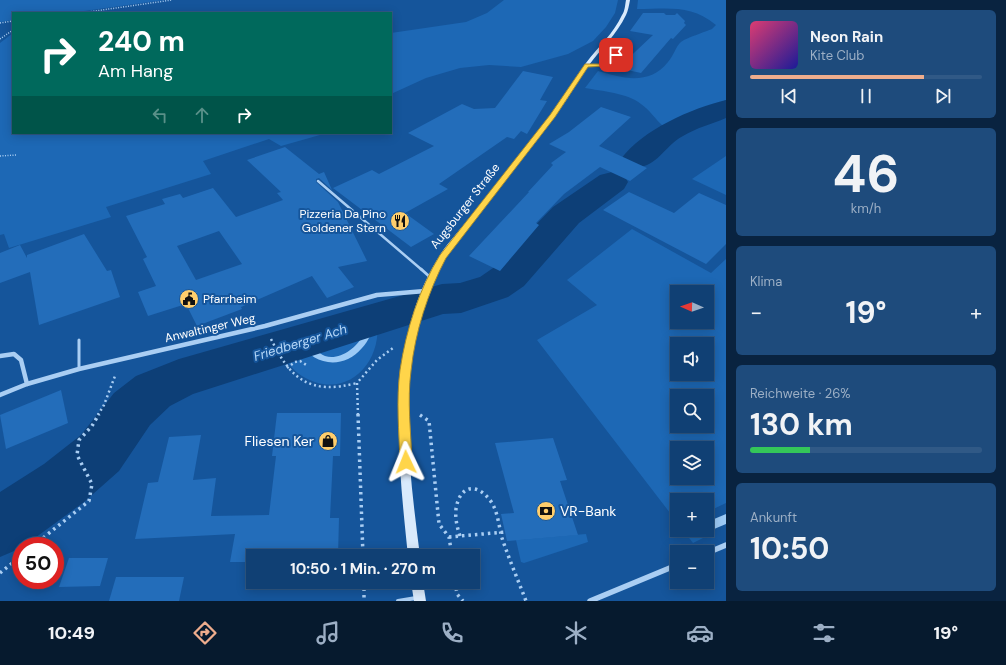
<!DOCTYPE html>
<html lang="de">
<meta charset="utf-8">
<style>
:root{--surface:#104074;--page:#1e4b7c;--text:#f1f3f6;--muted:#9cafc5;--line:#305986;--accent:#eead8d}
body{margin:0;font-family:"DM Sans",sans-serif;background:var(--page);color:var(--text);height:100vh;display:flex;flex-direction:column;font-size:15px;white-space:nowrap}
*{box-sizing:border-box;margin:0}
p{font-size:13px;color:var(--muted)}
.icon{flex:none;width:22px;height:22px;fill:none;stroke:currentColor;stroke-width:2;stroke-linecap:round;stroke-linejoin:round}
.map{position:relative;flex:1;overflow:hidden}
.drawer{display:flex;flex-direction:column;gap:10px;padding:10px;background:#092340;width:280px}
.drawer>*{flex:none}
.top-card{position:absolute;left:12px;top:12px;width:380px;height:122px;border-radius:0px;box-shadow:0 2px 10px #0003,0 0 0 1px var(--line);background:#00695c;color:#fff;overflow:hidden}
.needle{width:26px;rotate:272deg}
.tools{position:absolute;left:670px;top:285px;display:grid;gap:8px}
.tools a{display:grid;place-items:center;width:44px;height:44px;border-radius:0px;background:var(--surface);box-shadow:0 2px 10px #0003,0 0 0 1px var(--line);font-size:20px}
.speed{position:absolute;left:12px;top:537px;display:flex;gap:8px;font-size:20px;font-weight:700;text-align:center}
.speed>*{display:grid;place-content:center;width:52px;height:52px;border-radius:50%;background:var(--surface);box-shadow:0 2px 10px #0003,0 0 0 1px var(--line);line-height:1}
.speed .limit{border:6px solid #d22;background:#fff;color:#111}
.pin{position:absolute;display:grid;place-items:center;width:34px;height:34px;color:#fff;margin:-17px;border-radius:8px;box-shadow:0 2px 6px #0006}
.me{position:absolute;width:44px;margin:-22px;rotate:358deg;stroke-linejoin:round;filter:drop-shadow(0 0 3px #0008)}
.turn{display:flex;align-items:center;gap:14px;height:84px;padding:0 20px;font-size:18px}
.turn .icon{width:52px;height:52px;stroke-width:2.5}
.turn b{display:block;font-size:28px;line-height:34px}
.lanes{display:flex;align-items:center;height:38px;padding:0 20px;background:#0003;justify-content:center;gap:20px;direction:ltr}
.lanes .off{opacity:.35}
.big{font-size:30px;font-weight:700;line-height:1.1}
.drawer .widget{flex:1;display:flex;flex-direction:column;justify-content:center;gap:6px;min-width:0;padding:0 14px;border-radius:6px;background:var(--page)}
.drawer .dial{align-items:center;gap:0}
.dial b{font-size:52px;line-height:1}
.song{display:flex;align-items:center;gap:12px}
.cover{width:48px;height:48px;border-radius:6px;background:linear-gradient(135deg,hsl(340 70% 55%),hsl(240 70% 35%))}
.played{height:4px;border-radius:2px;background:linear-gradient(90deg,var(--accent) 75%,var(--line) 75%)}
.keys{display:flex;justify-content:space-around;direction:ltr}
.heat{display:flex;justify-content:space-between;align-items:center;font-size:22px;direction:ltr}
.charge{height:6px;border-radius:3px;background:linear-gradient(90deg,#34c759 26%,var(--line) 0)}
.trip{position:absolute;left:246px;top:549px;width:234px;height:40px;border-radius:0px;background:var(--surface);box-shadow:0 2px 10px #0003,0 0 0 1px var(--line);font-weight:700;line-height:40px;text-align:center}
.dock{display:flex;height:64px;justify-content:space-around;align-items:center;background:#061a2e;color:var(--muted)}
.dock .icon{width:28px;height:28px}
.dock .on{color:var(--accent)}
.dock b{font-size:18px;color:var(--text)}
main{display:flex;flex:1;min-height:0}
.map>svg:first-child{display:block}
.green{fill:#1d68b5;fill-rule:evenodd}
.lines{fill:none;stroke-linecap:round;stroke-linejoin:round}
.stream{fill:#9ccaf6;fill-rule:evenodd}
.river{fill:#0d3f77;fill-rule:evenodd}
.building{fill:#236dba;fill-rule:evenodd}
.path-far2{stroke:#aacef3;stroke-width:1.5;stroke-dasharray:1 1.5;stroke-linecap:butt}
.path-far1{stroke:#aacef3;stroke-width:2.5;stroke-dasharray:2 3;stroke-linecap:butt}
.path{stroke:#aacef3;stroke-width:3.5;stroke-dasharray:2.5 4;stroke-linecap:butt}
.lane-far2{stroke:#aacef3;stroke-width:2.5}
.lane-far1{stroke:#aacef3;stroke-width:3}
.lane{stroke:#aacef3;stroke-width:4}
.street-far2{stroke:#aacef3;stroke-width:2}
.street-far1{stroke:#aacef3;stroke-width:4.5}
.street{stroke:#aacef3;stroke-width:5.5}
.secondary{fill:#d9eafc;fill-rule:evenodd}
.route{fill:#ffd54a;stroke:#a68a30}
.labels{text-anchor:middle;stroke-width:4;stroke-linejoin:round;paint-order:stroke}
.street-label{font-size:12px;fill:#fff;stroke:#15559b}
.poi-label{font-size:12px;fill:#fff;stroke:#15559b;text-anchor:end}
.water-label{font-size:13px;font-style:italic;fill:#b6d8f9;stroke:#15559b}
.near-poi-label{font-size:14px;fill:#fff;stroke:#15559b;text-anchor:end}
</style>
<main>
<div class="map">
<svg width="726" height="601" viewBox="0 0 726 601">
<rect width="100%" height="100%" fill="#15559b"/>
<g class="green">
<path d="M0,0H164L70,13H13V20L0,22Z"/>
<path d="M504,0H618L615,13L606,27L593,41L568,54L521,67L489,65L460,68L426,78L391,94V33L466,22L487,13Z"/>
<path d="M638,0H726V100L663,126C655,119 650,110 641,104C628,93 601,91 585,88L598,71C622,78 649,86 668,62C673,57 676,46 681,42C684,39 707,31 712,29L716,25C691,4 668,9 637,9Z"/>
<path d="M13,33V133H327L281,146L269,139L203,161L211,174L106,207L111,217L9,248L4,234L0,235V43Z"/>
<path d="M726,156V195L692,179Z"/>
<path d="M632,229L711,273L726,259V503L707,512V500H677V522L537,340L597,305L567,280ZM677,292H707V322H677ZM677,344H707V374H677ZM677,396H707V426H677ZM677,448H707V478H677Z"/>
<path d="M377,320C383,365 344,402 302,376C292,370 286,360 279,351Z"/>
<path d="M683,530H706L709,535L693,543Z"/>
<path d="M586,534L588,542L524,563L521,562L516,540Z"/>
</g>
<g class="lines">
<g class="stream">
<path d="M372,318L375,319L376,321C372,331 369,341 362,348C343,370 314,366 299,342L300,340H306C311,346 318,353 325,356C339,361 356,348 362,337C365,331 367,325 369,319Z"/>
<path d="M726,514V524L707,532L703,531L707,530V522Z"/>
</g>
<g class="river">
<path d="M726,100V118C712,124 696,128 683,136C661,148 656,173 626,166L621,159C642,130 692,108 726,100Z"/>
<path d="M612,172L624,175L628,182L624,189L579,223L524,286L508,297L461,313L443,314L193,394L170,406L150,425L119,471L84,502L24,546H21V548L0,557V492L44,464L81,435L114,393L136,376L179,359L442,284L460,283L480,277L496,266L553,207L600,175Z"/>
</g>
</g>
<g class="building">
<path d="M643,13H664L666,15H675L677,13L685,21L684,23L686,25L673,39L671,38L641,73L618,68L653,35L630,31Z"/>
<path d="M523,71L553,77L540,100L547,101L527,134L521,131L514,139L507,137L439,184L448,189L405,213L434,234L411,247L333,188L372,170L379,174L434,146L408,133L462,104L474,109L495,108Z"/>
<path d="M601,107L631,117L599,146L647,168L630,181L600,167L564,194L536,223L539,225L500,271L469,256L529,192H528L553,165L551,163L566,152L549,144L569,132Z"/>
<path d="M285,147L319,174L324,172L332,190L319,178L316,179V182L338,202L367,261L338,267L354,287L327,298L312,276L241,307L242,309L197,326L186,304L148,316L138,292L156,286L143,259L147,257L126,216L165,204L162,199L180,194L183,198L213,188L236,217L283,200L277,193L281,192L247,160ZM219,231L242,264L196,280L177,246Z"/>
<path d="M629,192L674,213L699,193L726,205V244L706,264L603,210Z"/>
<path d="M84,234L107,271L111,270L120,297L39,325L30,272L0,283V253L20,245L27,258V255Z"/>
<path d="M61,390L68,423L6,449L0,415Z"/>
<path d="M277,413H341L340,456H333L330,518H339L338,556H250L249,562H230L235,534L135,539L148,483L158,482L169,437L201,435L193,480L216,478L211,516L269,515L276,456H272Z"/>
<path d="M553,438L567,480L560,481L578,535L507,541L501,514L514,513L495,443Z"/>
<path d="M69,558H108L100,586L59,587Z"/>
<path d="M116,577H184L179,601H109Z"/>
</g>
<g class="lines">
<g class="path-far2">
<path d="M81,13L172,0"/>
<path d="M0,23L13,21"/>
<path d="M0,39L13,30"/>
<path d="M0,156L16,155"/>
</g>
<g class="path-far1">
<path d="M271,339C291,380 310,395 357,383"/>
<path d="M287,368L295,362L300,361L308,366"/>
<path d="M98,415L104,405L115,376"/>
<path d="M358,415L357,383L377,360L393,348"/>
</g>
<g class="path">
<path d="M358,414L363,556"/>
<path d="M420,415L429,421L439,524L449,537L452,556"/>
<path d="M460,536C457,527 455,518 456,509C460,483 479,483 492,503C498,513 499,527 502,538C509,559 518,580 526,601"/>
<path d="M449,537L505,532"/>
<path d="M33,546L89,501L92,484L77,455L79,440L92,426L99,414"/>
<path d="M0,573L21,556"/>
<path d="M364,582V601"/>
<path d="M455,582L457,594L463,601"/>
</g>
<path class="lane-far2" d="M318,181L422,270"/>
<g class="lane-far1">
<path d="M421,269L431,278"/>
<path d="M79,340V369"/>
</g>
<path class="lane" d="M398,601L416,598"/>
<path class="street-far2" d="M587,65H604L624,47"/>
<g class="street-far1">
<path d="M0,356L14,354L21,360L27,384"/>
<path d="M0,395L27,384L79,369L265,326L377,295L425,291"/>
</g>
<g class="street">
<path d="M707,553L726,545"/>
<path d="M590,601L677,565"/>
</g>
<g class="secondary">
<path d="M626,0H630C629,5 628,11 626,15C617,34 601,49 589,65C581,76 574,88 567,99C530,154 484,202 447,256C440,266 435,279 430,290C396,374 409,469 420,556H408C398,459 384,342 440,255C449,241 461,229 471,216C501,177 534,140 562,99C570,87 578,74 586,63C598,47 614,33 622,15C625,11 625,5 626,0Z"/>
<path d="M411,582H423L426,601H414Z"/>
</g>
</g>
<path class="route" d="M614,54L618,55L606,66L588,67L555,117L446,258C428,292 415,332 411,371C407,401 411,432 412,462L410,466L406,468L402,466L400,462C399,432 396,400 400,370C406,330 419,289 440,255L550,115L585,64H603Z"/>
<defs>
<symbol id="restaurant-disc" viewBox="-11 -11 22 22"><circle r="9.5" fill="#ffce6c" stroke="#15559b"/><path d="M-5-6h1v4h1v-4h1v4h1v-4h1v5L-1.5 .5V6h-2V.5L-5-1ZM5-6V6H3V1.5H1.5Q1.5-4 5-6Z" fill="#111"/></symbol>
<symbol id="civic-disc" viewBox="-11 -11 22 22"><circle r="9.5" fill="#ffce6c" stroke="#15559b"/><path d="M-.6-6.5H3V-4.5H.6V-3L4-1V1h2V6H-6V1h2V-1L-.6-3ZM-1.2 2.5V6h2.4V2.5Z" fill="#111"/></symbol>
<symbol id="shop-disc" viewBox="-11 -11 22 22"><circle r="9.5" fill="#ffce6c" stroke="#15559b"/><path d="M-5-2.5h2.3a2.7 3.5 0 0 1 5.4 0H5L5.5 6h-11ZM-1.5-2.5h3a1.5 2.3 0 0 0-3 0Z" fill="#111"/></symbol>
<symbol id="bank-disc" viewBox="-11 -11 22 22"><circle r="9.5" fill="#ffce6c" stroke="#15559b"/><path d="M-6-4H6V4H-6ZM0-2.3a2.3 2.3 0 1 0 0 4.6a2.3 2.3 0 1 0 0-4.6Z" fill="#111"/></symbol>
</defs>
<g fill-rule="evenodd">
<use href="#restaurant-disc" x="389" y="210" width="22" height="22"/>
<use href="#civic-disc" x="178" y="288" width="22" height="22"/>
<use href="#shop-disc" x="317" y="430" width="22" height="22"/>
<use href="#bank-disc" x="535" y="500" width="22" height="22"/>
</g>
<g class="labels">
<g class="street-label">
<text transform="translate(465 206) rotate(-52)" y="4">Augsburger Straße</text>
<text transform="translate(210 328) rotate(-13)" y="4">Anwaltinger Weg</text>
</g>
<g class="poi-label">
<text x="386" y="218">Pizzeria Da Pino<tspan x="386" dy="14">Goldener Stern</tspan></text>
<text x="203" y="303" text-anchor="start">Pfarrheim</text>
</g>
<g class="water-label">
<text transform="translate(300 342) rotate(-17)" y="5">Friedberger Ach</text>
</g>
<g class="near-poi-label">
<text x="314" y="446">Fliesen Ker</text>
<text x="560" y="516" text-anchor="start">VR-Bank</text>
</g>
</g>
</svg>
<div class="tools">
<a><svg class="needle" viewBox="-14 -14 28 28"><path d="M0-13l5 13h-10z" fill="#e53935"/><path d="M0 13l5-13h-10z" fill="#9cafc5"/></svg></a>
<a><svg class="icon" aria-label="sound" viewBox="0 0 24 24"><path d="M4 9h4l5-4v14l-5-4H4zM17 9q2 3 0 6"/></svg></a>
<a><svg class="icon" aria-label="search" viewBox="0 0 24 24"><circle cx="10" cy="10" r="6"/><path d="M15 15l6 6"/></svg></a>
<a><svg class="icon" aria-label="layers" viewBox="0 0 24 24"><path d="M12 4l9 5-9 5-9-5zM3 14l9 5 9-5"/></svg></a>
<a>+</a>
<a>−</a>
</div>
<div class="speed"><div class="limit">50</div></div>
<div class="pin" style="left:616px;top:55px;background:#d93025"><svg class="icon" aria-label="arrive" viewBox="0 0 24 24"><path d="M6 21V4h12l-3 4 3 4H6"/></svg></div>
<svg class="me" style="left:406px;top:462px" viewBox="-20 -20 40 40"><path d="M0-17L14 15 0 8-14 15z" fill="#ffd54a" stroke="#fff" stroke-width="4"/></svg>
<div class="trip">10:50 · 1 Min. · 270 m</div>
<div class="top-card">
<div class="turn"><svg class="icon" aria-label="right" viewBox="0 0 24 24"><path d="M7 20v-9h11M14 6l5 5-5 5"/></svg><div><b>240 m</b>Am Hang</div></div>
<div class="lanes"><svg class="icon off" aria-label="left" viewBox="0 0 24 24"><path d="M17 20v-9H6M10 6l-5 5 5 5"/></svg><svg class="icon off" aria-label="ahead" viewBox="0 0 24 24"><path d="M12 20V5M6 11l6-6 6 6"/></svg><svg class="icon" aria-label="right" viewBox="0 0 24 24"><path d="M7 20v-9h11M14 6l5 5-5 5"/></svg></div>
</div>
</div>
<section class="drawer">
<div class="widget">
<div class="song"><i class="cover"></i><div><b>Neon Rain</b><p>Kite Club</p></div></div>
<div class="played"></div>
<div class="keys"><svg class="icon" aria-label="previous" viewBox="0 0 24 24"><path d="M18 5L8 12l10 7zM5 5v14"/></svg><svg class="icon" aria-label="pause" viewBox="0 0 24 24"><path d="M8 5v14M16 5v14"/></svg><svg class="icon" aria-label="next" viewBox="0 0 24 24"><path d="M6 5l10 7-10 7zM19 5v14"/></svg></div>
</div>
<div class="widget dial"><b>46</b><p>km/h</p></div>
<div class="widget"><p>Klima</p>
<div class="heat"><a>−</a><b class="big">19°</b><a>+</a></div>
</div>
<div class="widget"><p>Reichweite · 26%</p><b class="big">130 km</b><div class="charge"></div></div>
<div class="widget"><p>Ankunft</p><b class="big">10:50</b></div>
</section>
</main>
<nav class="dock">
<b>10:49</b>
<svg class="icon on" aria-label="directions" viewBox="0 0 24 24"><path d="M12 3l9 9-9 9-9-9zM9 14v-3h6M13 9l2 2-2 2"/></svg>
<svg class="icon" aria-label="music" viewBox="0 0 24 24"><path d="M9 18V5l10-2v13"/><circle cx="6" cy="18" r="3"/><circle cx="16" cy="16" r="3"/></svg>
<svg class="icon" aria-label="phone" viewBox="0 0 24 24"><path d="M5 4h4l2 5-3 2q2 4 5 5l2-3 5 2v4C11 20 4 13 5 4z"/></svg>
<svg class="icon" aria-label="climate" viewBox="0 0 24 24"><path d="M12 3v18M4 7l16 10M4 17L20 7"/></svg>
<svg class="icon" aria-label="car" viewBox="0 0 24 24"><path d="M5 17H2v-5l4-1 3-4h7l3 4 3 1v5h-3M9 17h6M6 11h13"/><circle cx="7" cy="17" r="2"/><circle cx="17" cy="17" r="2"/></svg>
<svg class="icon" aria-label="filters" viewBox="0 0 24 24"><path d="M4 7h16M4 17h16"/><circle cx="9" cy="7" r="2"/><circle cx="15" cy="17" r="2"/></svg>
<b>19°</b>
</nav>
